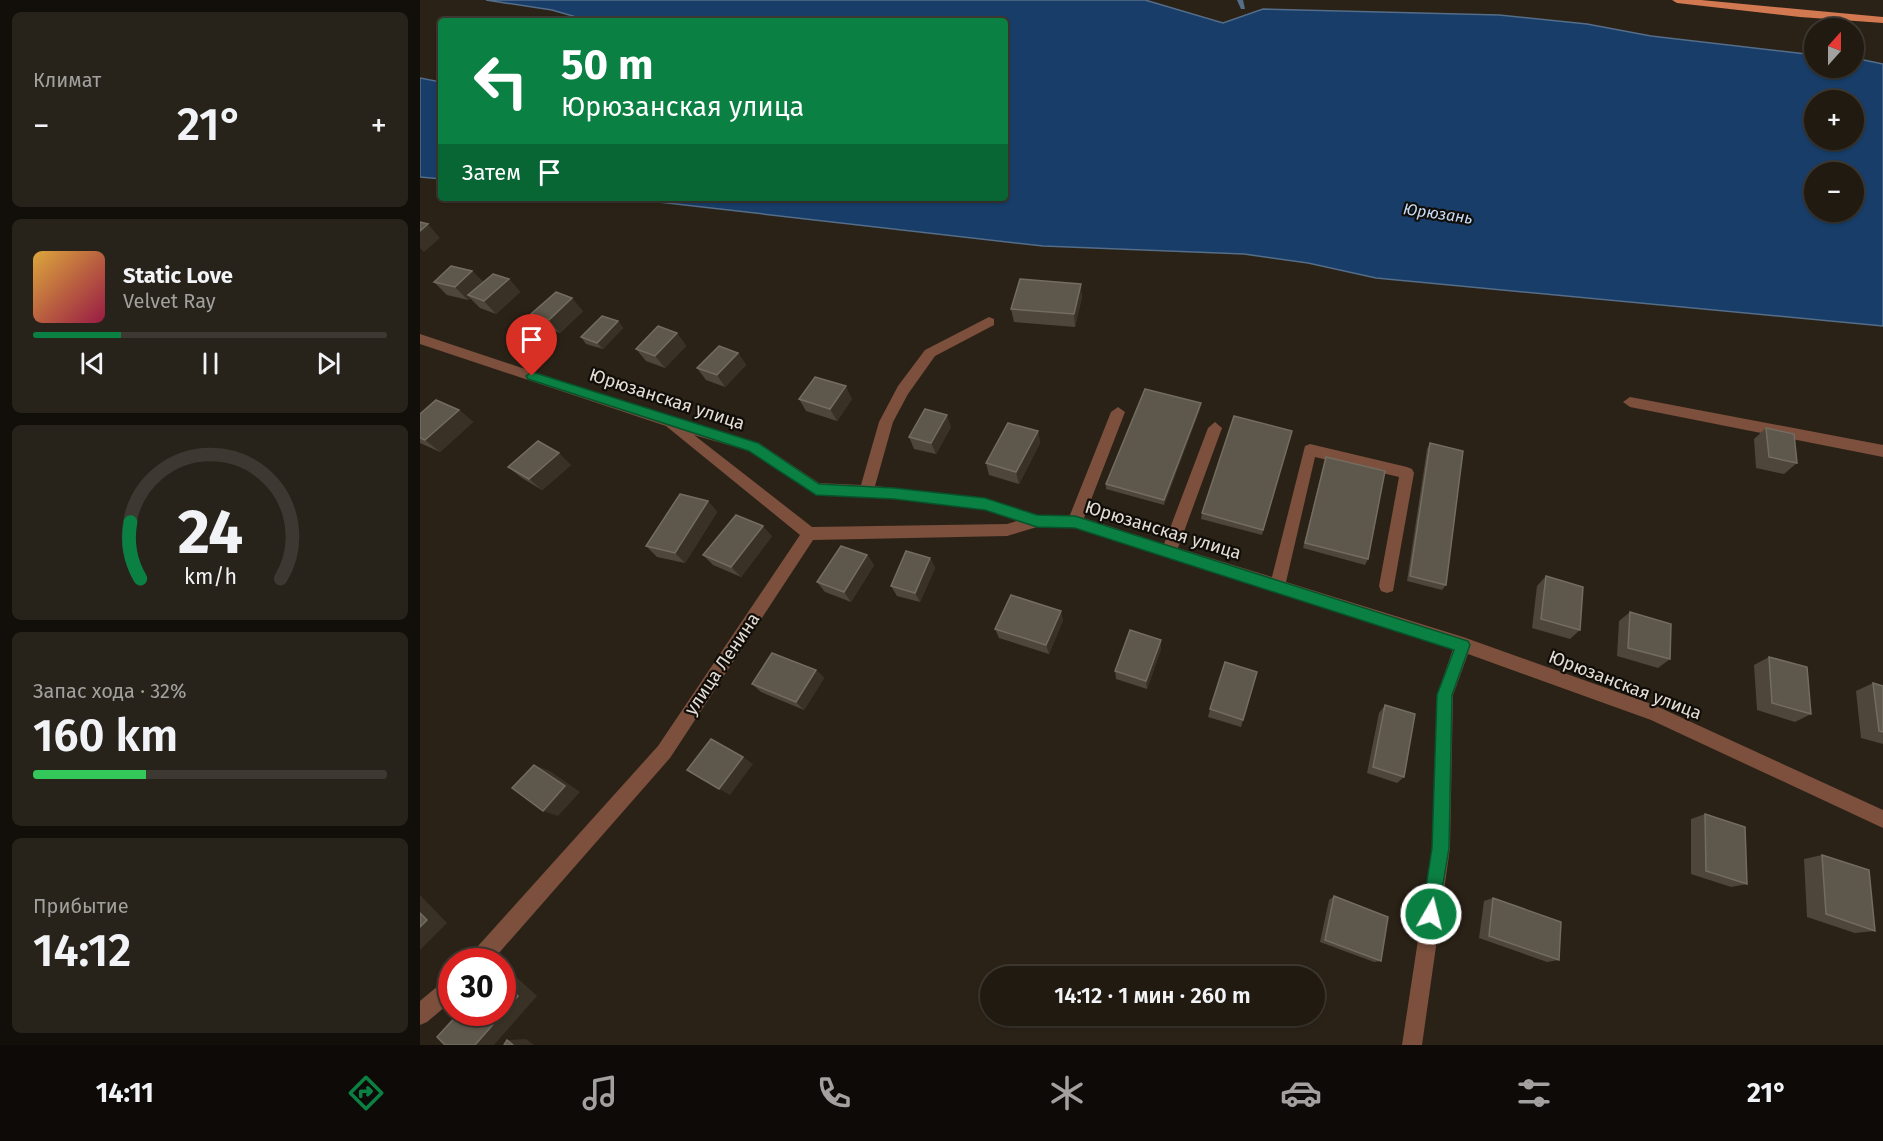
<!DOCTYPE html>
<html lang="ru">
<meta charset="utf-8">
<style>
:root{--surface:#201a11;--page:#28231a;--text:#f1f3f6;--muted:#a2a19f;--line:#3d3831;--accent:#0b8043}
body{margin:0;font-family:"Fira Sans",sans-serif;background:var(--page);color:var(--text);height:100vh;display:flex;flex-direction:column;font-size:22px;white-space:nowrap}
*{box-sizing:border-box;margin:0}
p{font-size:20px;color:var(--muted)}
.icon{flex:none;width:33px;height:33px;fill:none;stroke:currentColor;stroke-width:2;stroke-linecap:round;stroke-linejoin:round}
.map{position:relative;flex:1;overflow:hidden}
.side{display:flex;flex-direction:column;gap:12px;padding:12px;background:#120e09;width:420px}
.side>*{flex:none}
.banner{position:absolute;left:18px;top:18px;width:570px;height:183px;border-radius:6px;box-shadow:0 2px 4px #0004,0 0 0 2px var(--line);background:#0b8043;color:#fff;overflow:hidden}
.needle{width:39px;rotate:21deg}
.tools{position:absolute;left:1384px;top:18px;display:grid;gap:12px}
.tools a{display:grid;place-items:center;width:60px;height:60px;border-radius:50%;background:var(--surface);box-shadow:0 2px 4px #0004,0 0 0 2px var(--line);font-size:30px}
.speed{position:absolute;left:18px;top:948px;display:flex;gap:12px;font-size:30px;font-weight:700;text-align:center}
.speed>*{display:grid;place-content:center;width:78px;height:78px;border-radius:50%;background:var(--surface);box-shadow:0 2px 4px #0004,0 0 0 2px var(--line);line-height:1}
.speed .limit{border:9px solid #d22;background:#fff;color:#111}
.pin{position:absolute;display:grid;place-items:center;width:51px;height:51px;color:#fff;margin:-62px -26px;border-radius:50% 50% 50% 0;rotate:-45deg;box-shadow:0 0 6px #0007}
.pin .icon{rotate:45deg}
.me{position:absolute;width:66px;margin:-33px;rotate:8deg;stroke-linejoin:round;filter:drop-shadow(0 0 4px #0008)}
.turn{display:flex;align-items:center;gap:21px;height:126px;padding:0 24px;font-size:27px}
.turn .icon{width:78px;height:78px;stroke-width:2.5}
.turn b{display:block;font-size:42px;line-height:51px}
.then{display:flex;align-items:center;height:57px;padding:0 24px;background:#0003;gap:12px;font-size:22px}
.big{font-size:45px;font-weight:600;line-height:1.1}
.side .widget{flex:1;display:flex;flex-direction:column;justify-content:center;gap:9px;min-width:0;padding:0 21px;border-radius:9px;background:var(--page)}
.side .dial{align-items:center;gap:0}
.dial svg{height:156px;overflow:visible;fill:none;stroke:var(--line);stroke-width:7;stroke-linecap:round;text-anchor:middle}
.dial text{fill:var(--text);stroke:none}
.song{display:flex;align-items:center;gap:18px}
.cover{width:72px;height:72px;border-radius:9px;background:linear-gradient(135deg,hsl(40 70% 55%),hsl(340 70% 35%))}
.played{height:6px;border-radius:3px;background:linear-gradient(90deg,var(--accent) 25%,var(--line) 25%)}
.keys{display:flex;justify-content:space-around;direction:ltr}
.heat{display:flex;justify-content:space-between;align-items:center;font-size:33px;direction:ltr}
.charge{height:9px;border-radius:4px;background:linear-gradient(90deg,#34c759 32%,var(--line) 0)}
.trip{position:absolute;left:560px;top:966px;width:345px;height:60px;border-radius:30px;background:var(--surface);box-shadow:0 2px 4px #0004,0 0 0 2px var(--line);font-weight:600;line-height:60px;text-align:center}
.menu{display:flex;height:96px;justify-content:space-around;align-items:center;background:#0d0a07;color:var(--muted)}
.menu .icon{width:42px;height:42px}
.menu .on{color:var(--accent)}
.menu b{font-size:27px;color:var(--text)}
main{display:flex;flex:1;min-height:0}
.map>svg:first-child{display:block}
.water{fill:#173d68;stroke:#546d89;stroke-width:1.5;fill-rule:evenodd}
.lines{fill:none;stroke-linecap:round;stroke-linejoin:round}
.stream{fill:#546d89;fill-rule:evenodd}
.minor{fill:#7c503d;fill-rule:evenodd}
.major{fill:#d37951;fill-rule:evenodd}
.wall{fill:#4e463a}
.shaded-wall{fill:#393125}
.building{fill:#5e574b;stroke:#736c61;stroke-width:1.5}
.route{fill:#0b8043;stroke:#07532c;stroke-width:1.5}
.labels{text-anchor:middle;stroke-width:4.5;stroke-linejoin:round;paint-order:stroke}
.far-water-label{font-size:16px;font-style:italic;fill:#c5dcf9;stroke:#110d08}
.street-label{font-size:18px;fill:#e4ded7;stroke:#110d08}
</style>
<main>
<section class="side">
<div class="widget"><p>Климат</p>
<div class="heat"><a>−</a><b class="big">21°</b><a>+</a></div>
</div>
<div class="widget">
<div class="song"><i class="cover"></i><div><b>Static Love</b><p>Velvet Ray</p></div></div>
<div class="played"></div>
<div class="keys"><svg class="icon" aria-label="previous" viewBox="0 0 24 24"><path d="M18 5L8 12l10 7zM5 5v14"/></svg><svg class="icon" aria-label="pause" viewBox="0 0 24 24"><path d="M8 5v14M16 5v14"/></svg><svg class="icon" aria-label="next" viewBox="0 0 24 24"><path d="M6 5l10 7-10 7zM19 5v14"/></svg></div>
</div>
<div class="widget dial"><svg viewBox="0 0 100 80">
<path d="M14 69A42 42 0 1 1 86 69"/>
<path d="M14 69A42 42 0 0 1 9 40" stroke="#0b8043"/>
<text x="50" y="56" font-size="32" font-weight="700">24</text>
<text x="50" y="72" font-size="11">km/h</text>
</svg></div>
<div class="widget"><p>Запас хода · 32%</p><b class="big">160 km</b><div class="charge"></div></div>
<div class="widget"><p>Прибытие</p><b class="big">14:12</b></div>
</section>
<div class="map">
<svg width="1463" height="1045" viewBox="0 0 1463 1045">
<rect width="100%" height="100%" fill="#2b2217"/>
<g class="water">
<path d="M66,0H725L803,23L843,9L1079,15L1167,24L1231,36L1395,55V68H1434V58L1463,64V326L956,278L888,263L824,254L623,246L203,198H585V21H170L132,10ZM1395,100H1434V140H1395ZM1395,172H1434V212H1395Z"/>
<path d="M0,78L21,82V179L0,177Z"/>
</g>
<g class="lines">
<path class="stream" d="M817,0H823L825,9H821Z"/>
<g class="minor">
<path d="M569,317L574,319V325L515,356L488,394L473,422L455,486L565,498L617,515H650L691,412L698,407L705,412L664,518L744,544L788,428L795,422L802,428L758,548L852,577L885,446L890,444L987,467L992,469L994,473L973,591L967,593L961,591L959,586L979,477L895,457L866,582L1043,637L1234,705L1463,810V828L1231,720L1048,654L1033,695L1030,848L1002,1045H982L1012,848L1017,695L1033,649L655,528L617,527L587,536L393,540L250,758L71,962H47L50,955L238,746L380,535L246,426L0,344V334L247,416L339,443L399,483L441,485L459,422L478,386L505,350ZM274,435L329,451L396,495L474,499L565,510L597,521L587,524L392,527Z"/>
<path d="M1210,397L1463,445V457L1210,407L1203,402Z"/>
<path d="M32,977V1001L7,1022L0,1025V1001L25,980Z"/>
</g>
<path class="major" d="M1252,0H1281L1463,17V23L1380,17L1257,3Z"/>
</g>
<g class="wall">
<path d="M52,271L63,282L89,279L100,292L76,314L60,308L50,298L48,300L27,295L14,282Z"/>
<path d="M662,297L655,327L594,322L591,309Z"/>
<path d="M163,311L140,333L123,327L111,314Z"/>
<path d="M198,321L203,328L183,349L166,344L161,337Z"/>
<path d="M257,333L266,346L245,368L226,361L216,349Z"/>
<path d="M318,353L326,365L305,387L286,380L277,368Z"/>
<path d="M379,399H432L417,421L386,411Z"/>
<path d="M780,409L744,505L686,489V484Z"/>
<path d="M39,410L53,422L20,452L0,443V414Z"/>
<path d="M531,427L516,454L494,449L489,437Z"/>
<path d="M1346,428L1377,463L1364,474L1336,468L1334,439Z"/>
<path d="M618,431L620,443L599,484L569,475L566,463Z"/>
<path d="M872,431L842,535L781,519L782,513Z"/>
<path d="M1010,443L1026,585L1022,590L987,581L1007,449Z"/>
<path d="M904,463L948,559L945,565L883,548Z"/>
<path d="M151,465L122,490L102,478L88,467Z"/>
<path d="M288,501L297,512L265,563L237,557L226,546Z"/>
<path d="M352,536L321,577L293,565L283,555Z"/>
<path d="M447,555L454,565L431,602L405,592L397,582Z"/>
<path d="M510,558L515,568L500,602L477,596L471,586Z"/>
<path d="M1126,576L1160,630L1150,639L1112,628L1117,586Z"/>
<path d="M1210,612L1250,659L1238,668L1197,656L1199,621Z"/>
<path d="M643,620L629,654L579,638L575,629Z"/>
<path d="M741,640V649L727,689L696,679L695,671Z"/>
<path d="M1349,657L1391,714L1375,722L1337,710L1334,665Z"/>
<path d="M396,670L404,678L384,710L341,692L332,684Z"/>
<path d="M837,672L821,727L788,717L790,709Z"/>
<path d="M1453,683L1463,686V744L1441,738L1436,691Z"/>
<path d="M965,705L984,777L977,783L947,773L959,713Z"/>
<path d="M1285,814L1327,884L1311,887L1271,874V819Z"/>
<path d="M1402,855L1455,931L1435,933L1387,917L1384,859Z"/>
<path d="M914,896L961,961L954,962L900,942L909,900Z"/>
<path d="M1073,898L1139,960L1127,962L1059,938L1064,901Z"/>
</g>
<g class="shaded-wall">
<path d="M8,224L20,238L4,252L0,248V231Z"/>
<path d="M52,271L64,284L48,295L50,298L48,300L35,287Z"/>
<path d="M89,279L100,292L76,314L64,301Z"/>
<path d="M661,284L662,297L655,327L654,314Z"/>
<path d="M152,298L163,311L140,333L129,320Z"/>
<path d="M198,321L203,328L183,349L177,343Z"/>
<path d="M257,333L266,346L245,368L235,356Z"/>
<path d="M318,353L326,365L305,387L297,375Z"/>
<path d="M426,386L432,399L417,421L410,409Z"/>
<path d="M781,403L780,409L744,505V500Z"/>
<path d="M39,410L53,422L20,452L5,440Z"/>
<path d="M527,415L531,427L516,454L511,443Z"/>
<path d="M618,431L620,443L599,484L596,472Z"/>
<path d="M139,453L151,465L122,490L109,479Z"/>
<path d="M288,501L297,512L265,563L255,553Z"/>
<path d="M343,526L352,536L321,577L311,567Z"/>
<path d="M447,555L454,565L431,602L424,592Z"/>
<path d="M510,558L515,568L500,602L495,593Z"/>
<path d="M641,611L643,620L629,654L626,645Z"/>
<path d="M741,640V649L727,689L726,681Z"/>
<path d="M396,670L404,678L384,710L376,702Z"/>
<path d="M323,757L333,764L310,795L299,789Z"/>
<path d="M114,765L130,771L160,792L138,816L123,811Z"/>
<path d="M0,895L27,923L0,950Z"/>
<path d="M82,974L94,975L117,996L74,1045H55L82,981Z"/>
<path d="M106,1039L114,1045H93L87,1040Z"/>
</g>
<g class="building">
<path d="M0,222L8,224L0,231Z"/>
<path d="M31,266L52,271L35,287L14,282Z"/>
<path d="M73,274L89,279L64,301L48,295Z"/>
<path d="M600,279L661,284L654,314L591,309Z"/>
<path d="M136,292L152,298L129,320L111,314Z"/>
<path d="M182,316L198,321L177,343L161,337Z"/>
<path d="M238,326L257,333L235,356L216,349Z"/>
<path d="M299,346L318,353L297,375L277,368Z"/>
<path d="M395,377L426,386L410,409L379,399Z"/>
<path d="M725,389L781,403L744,500L686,484Z"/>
<path d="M16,400L39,410L5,440L0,438V414Z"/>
<path d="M505,409L527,415L511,443L489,437Z"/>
<path d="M814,416L872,431L843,530L782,513Z"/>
<path d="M588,423L618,431L596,472L566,463Z"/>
<path d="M1346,428L1374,434L1377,463L1349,457Z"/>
<path d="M118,441L139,453L109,479L88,467Z"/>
<path d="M1010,443L1043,451L1026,585L990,576Z"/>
<path d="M906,457L965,471L948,559L885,543Z"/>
<path d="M260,494L288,501L255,553L226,546Z"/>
<path d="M316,515L343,526L311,567L283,555Z"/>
<path d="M421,546L447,555L424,592L397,582Z"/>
<path d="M486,551L510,558L495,593L471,586Z"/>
<path d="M1126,576L1163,587L1160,630L1121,619Z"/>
<path d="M591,595L641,611L626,645L575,629Z"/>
<path d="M1210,612L1251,624L1250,659L1208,648Z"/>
<path d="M710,630L741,640L726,681L695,671Z"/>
<path d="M352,653L396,670L376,702L332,684Z"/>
<path d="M1349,657L1387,667L1391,714L1352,703Z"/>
<path d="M805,662L837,672L823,720L790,709Z"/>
<path d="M1453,683L1463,686V732L1459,731Z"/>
<path d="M965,705L995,714L984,777L953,767Z"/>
<path d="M291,739L323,757L299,789L267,770Z"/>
<path d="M114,765L145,786L123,811L92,788Z"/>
<path d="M1285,814L1325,827L1327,884L1286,871Z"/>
<path d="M1402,855L1449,870L1455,931L1406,914Z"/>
<path d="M914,896L968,917L961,961L905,940Z"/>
<path d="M1073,898L1141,922L1139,960L1069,936Z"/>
<path d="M0,913L7,920L0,927Z"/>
<path d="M82,981L98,996L55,1045H25L17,1037L40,1012H82Z"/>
<path d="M87,1040L93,1045H84Z"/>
</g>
<path class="route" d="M112,372L338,443L399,484L474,488L565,498L617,515L655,516L1048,641L1050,645L1032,695L1029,848L1017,920L1011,922L1005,920L1002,914L1012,848L1017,695L1034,650L655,528L617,527L565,510L474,499L396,495L329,451L108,379L106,376Z"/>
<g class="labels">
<g class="far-water-label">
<text transform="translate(1018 213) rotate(8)" y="6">Юрюзань</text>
</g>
<g class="street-label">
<text transform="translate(247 399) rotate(18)" y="6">Юрюзанская улица</text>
<text transform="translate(743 530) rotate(17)" y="6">Юрюзанская улица</text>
<text transform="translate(302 664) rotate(-56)" y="6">улица Ленина</text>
<text transform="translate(1205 685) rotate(21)" y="6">Юрюзанская улица</text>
</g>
</g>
</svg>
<div class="tools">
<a><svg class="needle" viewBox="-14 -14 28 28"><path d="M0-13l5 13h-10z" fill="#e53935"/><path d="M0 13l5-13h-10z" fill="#a2a19f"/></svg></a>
<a>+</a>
<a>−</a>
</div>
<div class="speed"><div class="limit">30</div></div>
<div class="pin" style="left:112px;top:376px;background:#d93025"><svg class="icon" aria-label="arrive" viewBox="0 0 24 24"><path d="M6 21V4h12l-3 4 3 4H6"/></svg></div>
<svg class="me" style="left:1011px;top:914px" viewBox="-20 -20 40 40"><circle r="17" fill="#0b8043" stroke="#fff" stroke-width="3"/><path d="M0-11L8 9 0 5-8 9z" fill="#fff"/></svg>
<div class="trip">14:12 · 1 мин · 260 m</div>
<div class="banner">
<div class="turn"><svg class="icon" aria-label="left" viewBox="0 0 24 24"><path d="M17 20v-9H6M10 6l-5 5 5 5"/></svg><div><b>50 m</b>Юрюзанская улица</div></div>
<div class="then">Затем<svg class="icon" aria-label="arrive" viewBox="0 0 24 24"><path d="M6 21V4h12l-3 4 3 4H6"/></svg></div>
</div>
</div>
</main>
<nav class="menu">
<b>14:11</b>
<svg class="icon on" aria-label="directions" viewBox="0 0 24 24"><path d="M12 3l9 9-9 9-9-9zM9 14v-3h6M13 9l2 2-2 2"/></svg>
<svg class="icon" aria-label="music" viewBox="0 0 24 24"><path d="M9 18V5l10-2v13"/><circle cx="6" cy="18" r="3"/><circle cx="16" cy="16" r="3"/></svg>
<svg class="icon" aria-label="phone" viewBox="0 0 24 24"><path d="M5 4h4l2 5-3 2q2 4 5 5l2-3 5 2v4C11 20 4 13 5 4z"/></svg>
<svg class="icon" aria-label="climate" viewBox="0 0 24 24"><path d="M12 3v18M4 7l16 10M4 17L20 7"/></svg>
<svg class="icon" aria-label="car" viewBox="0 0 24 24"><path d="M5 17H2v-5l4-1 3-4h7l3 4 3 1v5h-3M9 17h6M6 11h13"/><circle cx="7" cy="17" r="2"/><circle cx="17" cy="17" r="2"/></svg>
<svg class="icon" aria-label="filters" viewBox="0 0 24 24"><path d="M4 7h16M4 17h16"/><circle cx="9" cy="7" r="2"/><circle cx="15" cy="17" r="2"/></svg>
<b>21°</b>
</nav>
